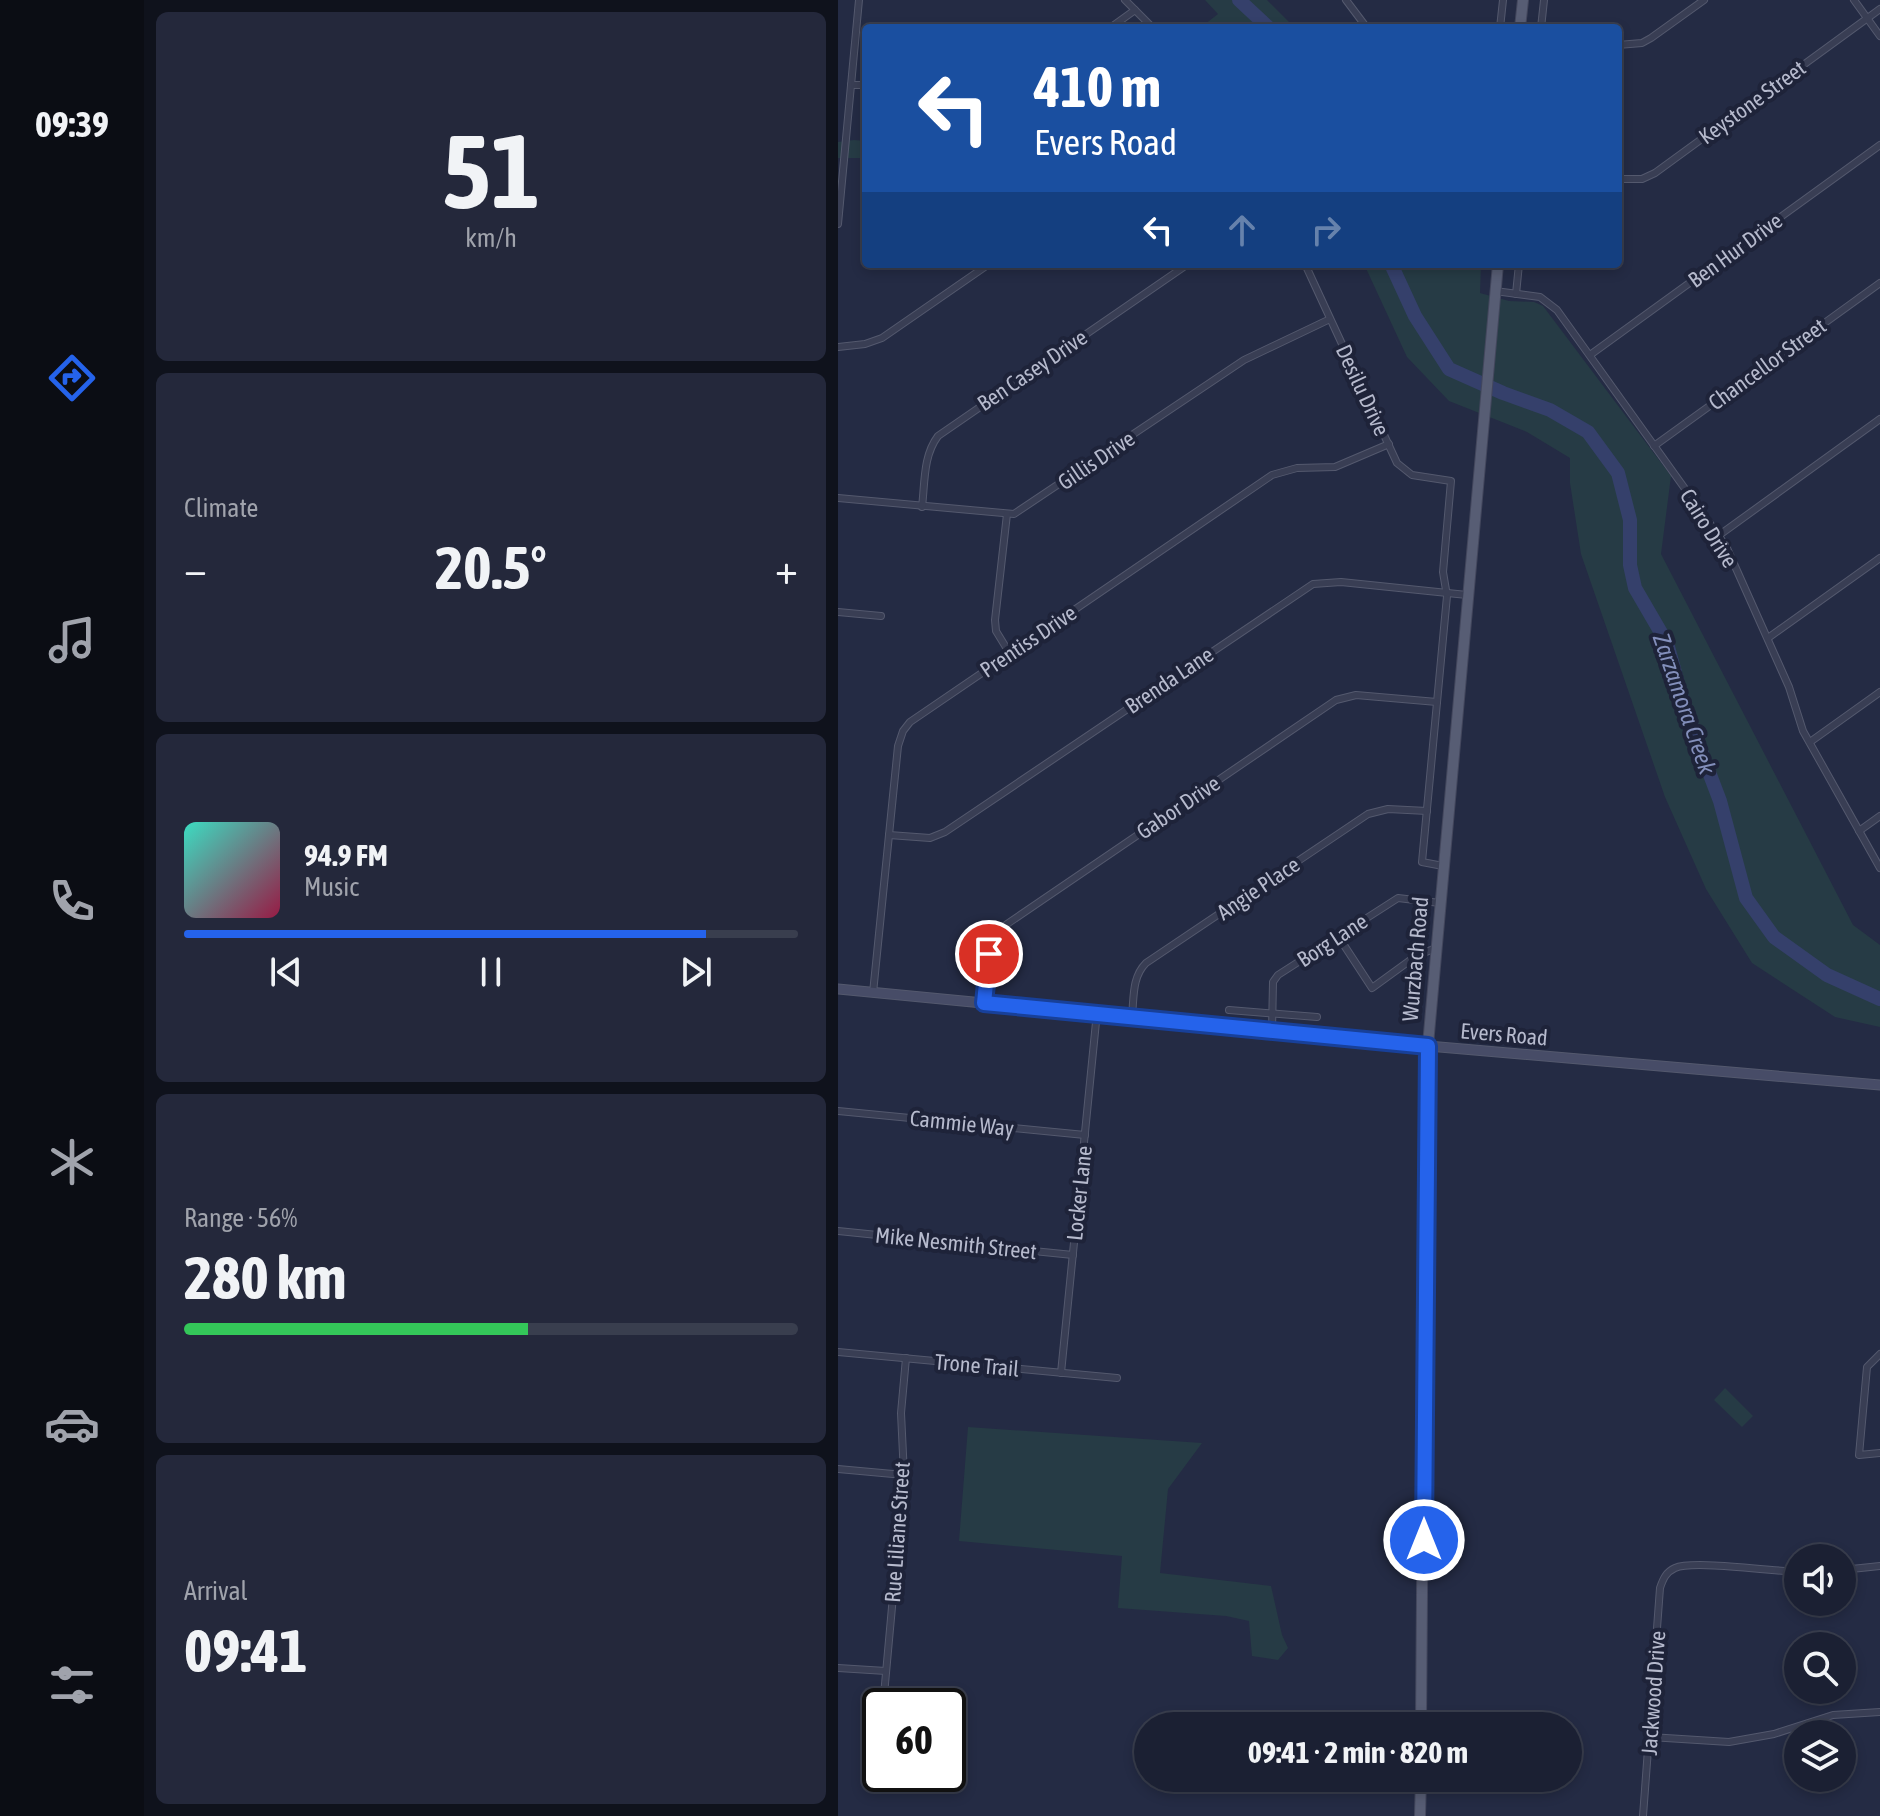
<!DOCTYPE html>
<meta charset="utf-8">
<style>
:root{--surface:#1b2033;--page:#24283b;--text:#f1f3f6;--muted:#a0a3ac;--line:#393e4e;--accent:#2563eb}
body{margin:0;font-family:"Asap Condensed",sans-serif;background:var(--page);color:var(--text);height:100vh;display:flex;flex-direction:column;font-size:30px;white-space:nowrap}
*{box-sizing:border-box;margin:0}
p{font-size:26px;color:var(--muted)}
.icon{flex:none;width:44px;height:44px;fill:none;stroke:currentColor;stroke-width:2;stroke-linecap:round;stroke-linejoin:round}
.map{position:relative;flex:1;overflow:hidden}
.details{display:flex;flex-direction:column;gap:12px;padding:12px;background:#0f121c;width:694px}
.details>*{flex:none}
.top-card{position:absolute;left:24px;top:24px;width:760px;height:244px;border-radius:8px;box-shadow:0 4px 12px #0003,0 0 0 2px var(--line);background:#1a4fa0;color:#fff;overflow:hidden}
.controls{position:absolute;left:946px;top:1544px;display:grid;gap:16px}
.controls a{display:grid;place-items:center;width:72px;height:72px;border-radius:50%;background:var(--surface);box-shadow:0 4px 12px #0003,0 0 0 2px var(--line);font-size:40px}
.speed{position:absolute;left:24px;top:1688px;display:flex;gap:16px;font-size:40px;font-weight:700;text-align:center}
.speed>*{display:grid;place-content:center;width:104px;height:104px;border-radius:50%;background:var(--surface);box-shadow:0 4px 12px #0003,0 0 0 2px var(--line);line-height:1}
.speed .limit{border:4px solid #111;border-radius:12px;background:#fff;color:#111}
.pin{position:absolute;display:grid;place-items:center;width:68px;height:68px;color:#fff;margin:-34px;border:4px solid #fff;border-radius:50%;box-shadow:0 2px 8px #0007}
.me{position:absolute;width:88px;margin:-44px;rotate:0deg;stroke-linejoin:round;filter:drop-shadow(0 0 6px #0008)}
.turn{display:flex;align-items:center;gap:28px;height:168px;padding:0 40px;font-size:36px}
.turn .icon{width:104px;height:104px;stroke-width:2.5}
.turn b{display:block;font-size:56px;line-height:68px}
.lanes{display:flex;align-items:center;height:76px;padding:0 40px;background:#0003;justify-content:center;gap:40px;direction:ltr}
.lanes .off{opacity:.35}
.big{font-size:60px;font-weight:700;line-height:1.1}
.details .widget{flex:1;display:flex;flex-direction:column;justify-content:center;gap:12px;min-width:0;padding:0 28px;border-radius:12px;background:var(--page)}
.details .dial{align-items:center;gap:0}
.dial b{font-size:104px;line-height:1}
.song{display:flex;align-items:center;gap:24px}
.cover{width:96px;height:96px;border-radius:12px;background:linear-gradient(135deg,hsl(170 70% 55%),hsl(340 70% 35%))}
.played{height:8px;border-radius:4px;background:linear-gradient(90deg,var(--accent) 85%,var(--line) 85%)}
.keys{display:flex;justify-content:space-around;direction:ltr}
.heat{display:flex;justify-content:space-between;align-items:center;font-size:44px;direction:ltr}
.charge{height:12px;border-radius:6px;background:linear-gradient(90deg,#34c759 56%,var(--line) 0)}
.trip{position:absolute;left:296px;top:1712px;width:448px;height:80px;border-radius:40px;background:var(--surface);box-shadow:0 4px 12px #0003,0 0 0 2px var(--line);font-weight:700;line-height:80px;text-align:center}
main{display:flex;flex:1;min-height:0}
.menu{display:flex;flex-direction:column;width:144px;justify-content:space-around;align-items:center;background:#0b0d14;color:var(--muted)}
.menu .icon{width:56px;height:56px}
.menu .current{color:var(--accent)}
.menu b{font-size:36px;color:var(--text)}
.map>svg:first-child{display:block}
.green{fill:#263b45}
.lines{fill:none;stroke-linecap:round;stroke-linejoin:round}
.river{stroke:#35406b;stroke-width:14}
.minor-casing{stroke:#54596e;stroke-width:8}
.secondary-casing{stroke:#54596e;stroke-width:11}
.primary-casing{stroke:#43475d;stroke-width:12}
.minor{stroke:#393e54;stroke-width:6}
.secondary{stroke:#474c67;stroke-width:9}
.primary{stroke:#575d74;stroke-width:10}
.route-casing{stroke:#184099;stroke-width:20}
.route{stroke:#2563eb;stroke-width:14}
.labels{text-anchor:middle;stroke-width:8;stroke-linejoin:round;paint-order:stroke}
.street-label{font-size:22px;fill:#b6bacd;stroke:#1e2339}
.water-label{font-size:24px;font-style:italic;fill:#838fbb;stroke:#1e2339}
</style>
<main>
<nav class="menu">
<b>09:39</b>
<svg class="icon current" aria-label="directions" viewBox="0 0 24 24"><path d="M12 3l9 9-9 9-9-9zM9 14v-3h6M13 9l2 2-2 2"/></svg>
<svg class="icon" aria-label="music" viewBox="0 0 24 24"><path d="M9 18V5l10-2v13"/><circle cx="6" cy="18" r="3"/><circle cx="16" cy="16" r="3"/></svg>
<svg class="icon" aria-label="phone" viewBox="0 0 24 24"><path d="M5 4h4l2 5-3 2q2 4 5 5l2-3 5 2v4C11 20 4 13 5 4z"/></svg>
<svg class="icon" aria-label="climate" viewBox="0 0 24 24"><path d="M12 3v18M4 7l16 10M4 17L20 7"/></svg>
<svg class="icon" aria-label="car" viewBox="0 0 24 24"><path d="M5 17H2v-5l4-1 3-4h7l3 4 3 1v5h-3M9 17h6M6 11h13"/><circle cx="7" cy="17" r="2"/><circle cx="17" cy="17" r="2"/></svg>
<svg class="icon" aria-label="filters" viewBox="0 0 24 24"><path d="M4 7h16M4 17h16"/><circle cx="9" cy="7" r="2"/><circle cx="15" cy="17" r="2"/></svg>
</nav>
<section class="details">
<div class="widget dial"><b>51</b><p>km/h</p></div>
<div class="widget"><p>Climate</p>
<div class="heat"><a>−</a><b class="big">20.5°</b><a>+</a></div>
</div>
<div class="widget">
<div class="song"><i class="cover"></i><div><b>94.9 FM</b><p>Music</p></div></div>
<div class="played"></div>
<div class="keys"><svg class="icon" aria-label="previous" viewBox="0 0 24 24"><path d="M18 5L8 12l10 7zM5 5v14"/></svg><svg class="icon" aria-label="pause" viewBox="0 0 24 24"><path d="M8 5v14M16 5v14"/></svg><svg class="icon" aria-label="next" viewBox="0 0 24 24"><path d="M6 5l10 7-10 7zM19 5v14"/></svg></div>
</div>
<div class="widget"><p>Range · 56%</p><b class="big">280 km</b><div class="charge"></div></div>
<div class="widget"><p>Arrival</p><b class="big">09:41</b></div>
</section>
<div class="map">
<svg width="1042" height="1816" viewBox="0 0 1042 1816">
<rect width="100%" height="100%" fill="#242b44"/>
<g class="green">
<path d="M367,0H429L457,28H362L380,14Z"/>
<path d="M16,140L28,141V158H0V142Z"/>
<path d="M526,264H643L642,293L671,301L696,302L705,306L833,476L823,554L1015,925L1042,945V1027L997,1017L914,963L868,889L827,797L743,554L732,483V458L689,432L611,401L569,357Z"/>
<path d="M887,1388L915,1416L904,1427L876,1400Z"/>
<path d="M130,1427L364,1443L330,1489L322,1573L433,1586L444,1635L450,1648L440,1660L414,1656L411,1621L388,1616L280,1608L284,1556L121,1541Z"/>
</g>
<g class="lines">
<g class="river">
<path d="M401,0L431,28"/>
<path d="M553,264L577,316L611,369L665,393L712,410L750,432L780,473L792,520V565L797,588L829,643L847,709L882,801L908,898L936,937L989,975L1042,999"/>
</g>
<defs>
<g id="minor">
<path d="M287,0L315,28"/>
<path d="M508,0L529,28"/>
<path d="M1016,0L1042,36"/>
<path d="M272,28L297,10"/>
<path d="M662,28L665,0"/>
<path d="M703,28L706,0"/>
<path d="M780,45L804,43L813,38L866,0"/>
<path d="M13,85H28"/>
<path d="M780,179H804L817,173L1042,9"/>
<path d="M0,224L21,0"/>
<path d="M467,264L559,463L574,475L613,481L605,572L609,596L584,862L605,866"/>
<path d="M657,291L702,297L719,310L888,546L951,687L965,731L1042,868"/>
<path d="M678,294L681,264"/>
<path d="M0,347L27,344L44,338L151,264"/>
<path d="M752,355L1042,145"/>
<path d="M816,446L1042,283"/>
<path d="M0,498L176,514L406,360L492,319"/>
<path d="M84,507C87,482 85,456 100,436L350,264"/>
<path d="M169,514L157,620L158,631L172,654"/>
<path d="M880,536L1042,419"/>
<path d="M0,612L43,616"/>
<path d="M930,638L1042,558"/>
<path d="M972,742L1042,692"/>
<path d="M1021,831L1042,816"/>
<path d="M51,835L92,838L107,832L475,584L503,582L629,595"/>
<path d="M500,936L534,988L578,956L598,948"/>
<path d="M35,993L60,746L65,731L72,722L434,475L459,468L497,467L551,444"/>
<path d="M146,1003C149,974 146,945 169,924L498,700L518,695L599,702"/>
<path d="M391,1010L479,1017"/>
<path d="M294,1016C296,997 294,977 308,963L530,814L550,809L589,811"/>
<path d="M434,1030L435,982L440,975L560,898L602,903"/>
<path d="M0,1111L247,1135"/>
<path d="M0,1231L235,1255"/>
<path d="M0,1352L279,1378"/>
<path d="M1042,1354L1029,1367L1021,1455L1042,1453"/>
<path d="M223,1373L259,1012"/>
<path d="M0,1469L66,1475"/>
<path d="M1004,1570L1042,1566"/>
<path d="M0,1668L48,1671"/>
<path d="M45,1706L66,1475L63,1413L68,1358"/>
<path d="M812,1737L891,1742L936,1734L995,1715L1042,1712"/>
<path d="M40,1765L42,1742"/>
<path d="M805,1816L822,1588C825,1579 828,1572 837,1568C854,1560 936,1571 960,1572"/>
</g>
<path id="secondary" d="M0,989L590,1046L1042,1085"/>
<g id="primary">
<path d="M682,28L685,0"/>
<path d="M583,1726L588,1067L660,264"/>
<path d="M582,1816L583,1778"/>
</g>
</defs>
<use href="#minor" class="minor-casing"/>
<use href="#secondary" class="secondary-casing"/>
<use href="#primary" class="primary-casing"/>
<use href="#minor" class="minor"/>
<use href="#secondary" class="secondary"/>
<use href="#primary" class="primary"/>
</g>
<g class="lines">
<defs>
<path id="route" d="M151,954L146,1003L590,1046L586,1540"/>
</defs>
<use href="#route" class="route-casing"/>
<use href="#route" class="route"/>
</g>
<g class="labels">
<g class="street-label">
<text transform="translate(914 102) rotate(-36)" y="8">Keystone Street</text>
<text transform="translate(897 250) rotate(-36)" y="8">Ben Hur Drive</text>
<text transform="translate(929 364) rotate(-36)" y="8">Chancellor Street</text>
<text transform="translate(194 370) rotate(-34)" y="8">Ben Casey Drive</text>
<text transform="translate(525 390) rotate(65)" y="8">Desilu Drive</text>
<text transform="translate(258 460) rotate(-34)" y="8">Gillis Drive</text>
<text transform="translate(871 528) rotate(58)" y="8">Cairo Drive</text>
<text transform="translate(190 641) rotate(-34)" y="8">Prentiss Drive</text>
<text transform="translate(331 680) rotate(-34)" y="8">Brenda Lane</text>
<text transform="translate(340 807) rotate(-34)" y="8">Gabor Drive</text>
<text transform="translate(420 888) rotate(-34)" y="8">Angie Place</text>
<text transform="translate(494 940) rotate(-33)" y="8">Borg Lane</text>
<text transform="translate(577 959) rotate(-85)" y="8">Wurzbach Road</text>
<text transform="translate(666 1034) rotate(5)" y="8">Evers Road</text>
<text transform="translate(124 1123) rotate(6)" y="8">Cammie Way</text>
<text transform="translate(241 1193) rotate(-84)" y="8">Locker Lane</text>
<text transform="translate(118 1243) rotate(6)" y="8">Mike Nesmith Street</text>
<text transform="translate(139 1365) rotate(5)" y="8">Trone Trail</text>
<text transform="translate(59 1532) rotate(-86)" y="8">Rue Liliane Street</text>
<text transform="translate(815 1693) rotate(-86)" y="8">Jackwood Drive</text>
</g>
<g class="water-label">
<text transform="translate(846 704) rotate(71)" y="8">Zarzamora Creek</text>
</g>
</g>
</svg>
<div class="controls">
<a><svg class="icon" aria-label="sound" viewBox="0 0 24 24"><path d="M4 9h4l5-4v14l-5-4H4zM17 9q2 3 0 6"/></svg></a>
<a><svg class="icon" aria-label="search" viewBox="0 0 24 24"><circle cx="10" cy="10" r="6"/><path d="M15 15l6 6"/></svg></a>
<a><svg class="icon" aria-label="layers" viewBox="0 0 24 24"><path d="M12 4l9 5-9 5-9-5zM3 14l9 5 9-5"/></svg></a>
</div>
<div class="speed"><div class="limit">60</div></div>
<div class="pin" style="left:151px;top:954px;background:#d93025"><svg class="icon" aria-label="arrive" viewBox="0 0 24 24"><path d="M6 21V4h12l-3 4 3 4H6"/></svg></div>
<svg class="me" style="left:586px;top:1540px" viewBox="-20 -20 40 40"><circle r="17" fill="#2563eb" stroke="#fff" stroke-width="3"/><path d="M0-11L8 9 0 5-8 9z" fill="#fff"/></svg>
<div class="trip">09:41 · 2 min · 820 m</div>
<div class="top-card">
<div class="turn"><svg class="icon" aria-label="left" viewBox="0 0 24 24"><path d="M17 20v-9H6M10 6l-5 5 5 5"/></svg><div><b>410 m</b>Evers Road</div></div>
<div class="lanes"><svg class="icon" aria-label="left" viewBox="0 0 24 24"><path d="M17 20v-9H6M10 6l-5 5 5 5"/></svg><svg class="icon off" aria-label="ahead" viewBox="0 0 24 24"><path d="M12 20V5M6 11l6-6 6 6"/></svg><svg class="icon off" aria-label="right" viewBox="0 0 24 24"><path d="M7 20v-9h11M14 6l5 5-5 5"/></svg></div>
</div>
</div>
</main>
